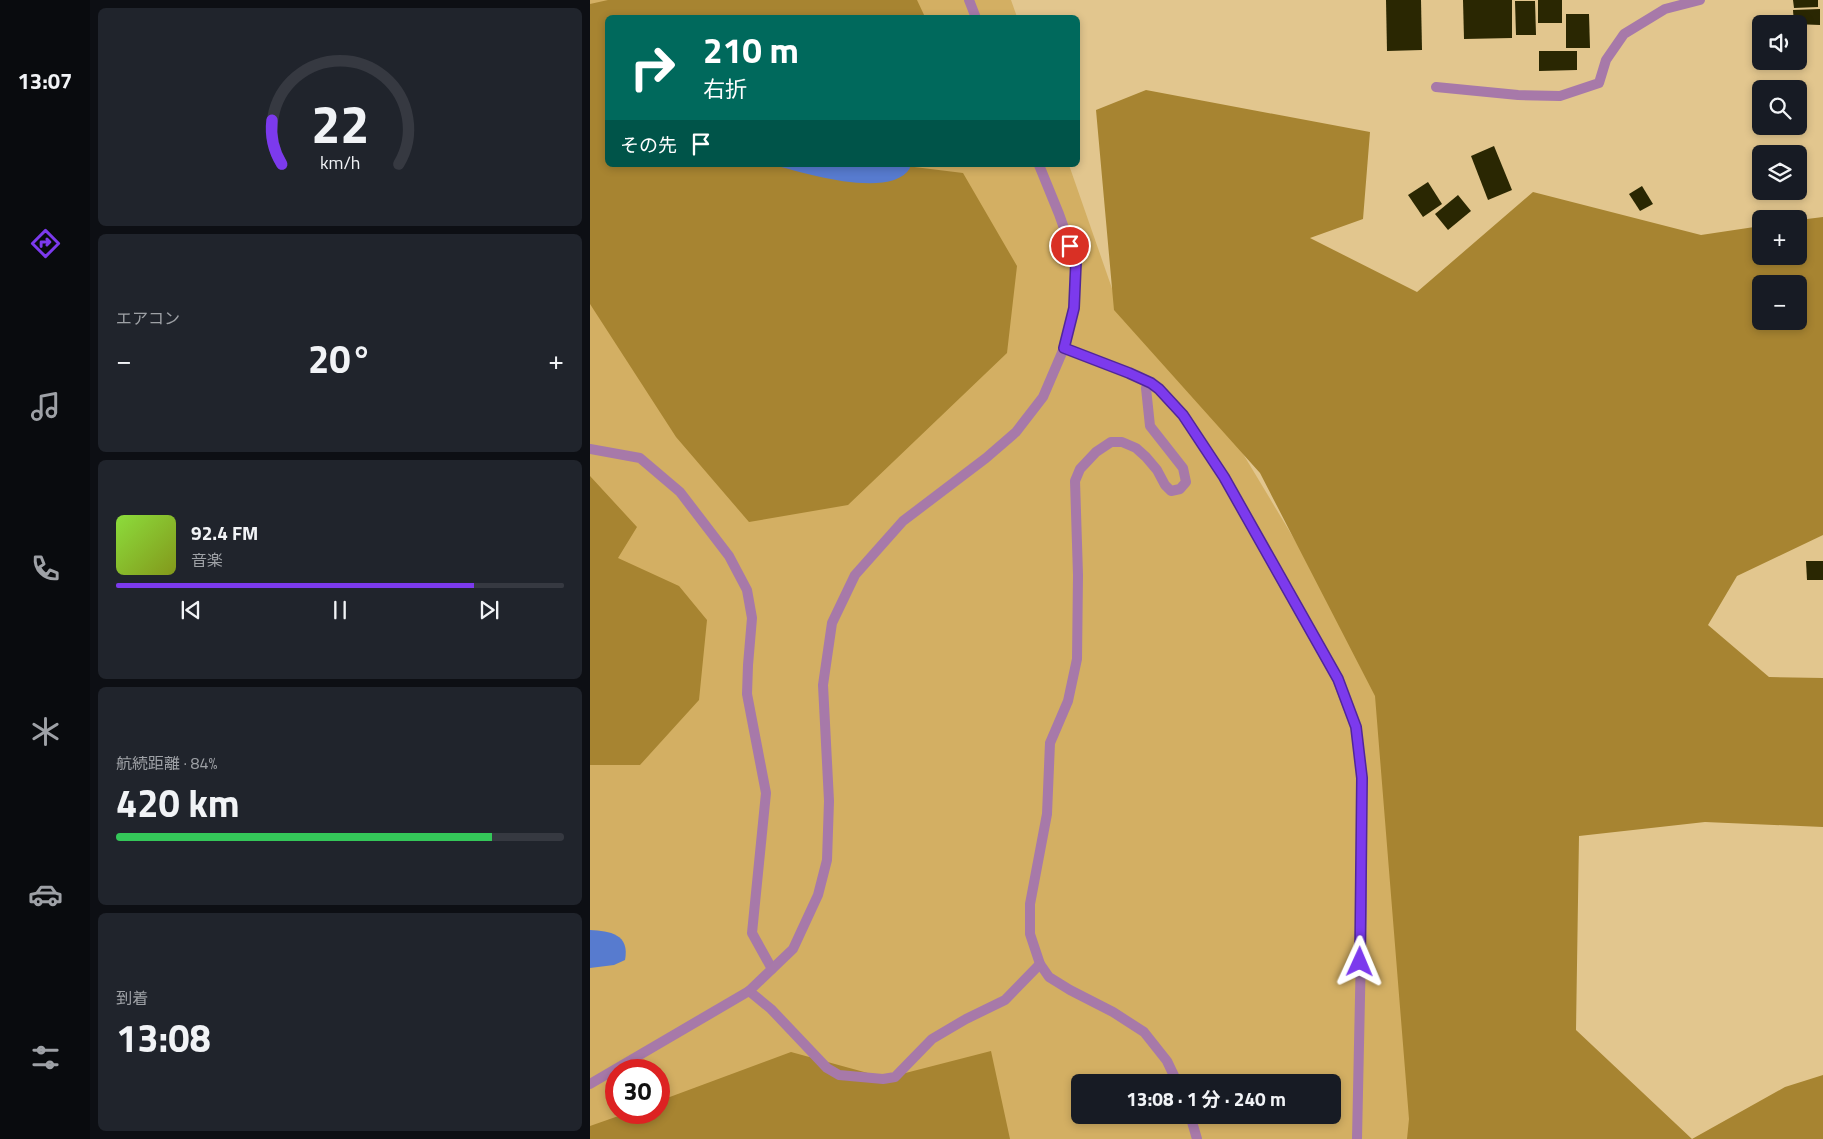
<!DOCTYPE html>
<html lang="ja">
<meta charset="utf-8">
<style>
:root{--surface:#171b24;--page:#20242c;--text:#f1f3f6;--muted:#9ea1a6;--line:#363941;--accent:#7c3aed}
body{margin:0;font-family:"Titillium Web","Noto Sans JP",sans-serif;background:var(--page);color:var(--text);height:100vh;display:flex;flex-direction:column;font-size:19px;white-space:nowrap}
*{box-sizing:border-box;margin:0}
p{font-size:16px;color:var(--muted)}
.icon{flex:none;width:28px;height:28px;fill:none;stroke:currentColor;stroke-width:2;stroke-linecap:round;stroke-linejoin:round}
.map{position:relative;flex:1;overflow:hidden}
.panel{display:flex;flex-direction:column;gap:8px;padding:8px;background:#0d0f14;width:500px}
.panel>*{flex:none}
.hud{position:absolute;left:15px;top:15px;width:475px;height:152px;border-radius:8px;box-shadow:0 2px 8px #0003;background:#00695c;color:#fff;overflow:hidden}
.controls{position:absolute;left:1162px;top:15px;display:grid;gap:10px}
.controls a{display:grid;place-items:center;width:55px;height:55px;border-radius:8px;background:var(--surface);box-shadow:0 2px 8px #0003;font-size:25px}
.speed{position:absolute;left:15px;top:1059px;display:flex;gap:10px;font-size:25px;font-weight:700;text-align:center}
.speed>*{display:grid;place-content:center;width:65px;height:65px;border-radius:50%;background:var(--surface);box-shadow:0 2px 8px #0003;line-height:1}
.speed .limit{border:8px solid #d22;background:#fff;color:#111}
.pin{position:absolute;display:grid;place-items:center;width:42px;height:42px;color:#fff;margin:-21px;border:2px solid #fff;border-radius:50%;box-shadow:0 1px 5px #0007}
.me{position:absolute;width:55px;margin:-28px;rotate:1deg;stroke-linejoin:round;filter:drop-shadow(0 0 4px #0008)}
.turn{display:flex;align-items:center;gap:18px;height:105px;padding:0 15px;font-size:22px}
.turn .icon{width:65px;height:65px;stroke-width:2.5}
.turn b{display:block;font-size:35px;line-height:42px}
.then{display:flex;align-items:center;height:48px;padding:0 15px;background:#0003;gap:10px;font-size:19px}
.big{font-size:38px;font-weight:700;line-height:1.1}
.panel .widget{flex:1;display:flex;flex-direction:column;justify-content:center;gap:8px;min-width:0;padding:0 18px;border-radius:8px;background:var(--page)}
.panel .dial{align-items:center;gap:0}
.dial svg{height:130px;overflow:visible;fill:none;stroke:var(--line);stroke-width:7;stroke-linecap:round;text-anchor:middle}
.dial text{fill:var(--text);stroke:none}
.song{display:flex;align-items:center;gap:15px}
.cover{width:60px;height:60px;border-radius:8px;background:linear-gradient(135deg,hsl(90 70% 55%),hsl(70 70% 35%))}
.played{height:5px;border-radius:2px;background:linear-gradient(90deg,var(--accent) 80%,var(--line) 80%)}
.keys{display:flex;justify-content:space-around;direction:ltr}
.heat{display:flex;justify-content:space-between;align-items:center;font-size:28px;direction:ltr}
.charge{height:8px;border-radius:4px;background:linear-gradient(90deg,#34c759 84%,var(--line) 0)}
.trip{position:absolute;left:481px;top:1074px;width:270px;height:50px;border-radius:8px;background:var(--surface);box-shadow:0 2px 8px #0003;font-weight:700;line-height:50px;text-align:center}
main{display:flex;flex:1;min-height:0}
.dock{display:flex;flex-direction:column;width:90px;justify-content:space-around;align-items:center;background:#090b0e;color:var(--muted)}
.dock .icon{width:35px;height:35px}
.dock .selected{color:var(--accent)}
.dock b{font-size:22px;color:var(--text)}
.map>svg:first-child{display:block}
.green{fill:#d3af63;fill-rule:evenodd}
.forest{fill:#a78431;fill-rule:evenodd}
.water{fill:#577bcf}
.building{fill:#2a2702}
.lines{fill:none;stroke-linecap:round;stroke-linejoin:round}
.service{stroke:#a779a9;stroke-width:10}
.minor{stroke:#a779a9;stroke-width:10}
.route-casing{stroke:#51269a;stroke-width:12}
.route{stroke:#7c3aed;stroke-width:9}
</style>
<main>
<nav class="dock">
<b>13:07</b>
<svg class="icon selected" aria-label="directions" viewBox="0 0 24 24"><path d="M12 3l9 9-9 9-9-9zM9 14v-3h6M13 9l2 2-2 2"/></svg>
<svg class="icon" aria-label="music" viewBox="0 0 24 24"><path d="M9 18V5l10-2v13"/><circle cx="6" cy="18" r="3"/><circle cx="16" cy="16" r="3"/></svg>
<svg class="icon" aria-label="phone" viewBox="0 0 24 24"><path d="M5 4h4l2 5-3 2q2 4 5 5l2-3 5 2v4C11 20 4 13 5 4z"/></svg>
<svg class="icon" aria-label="climate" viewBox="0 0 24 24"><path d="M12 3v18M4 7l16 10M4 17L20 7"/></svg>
<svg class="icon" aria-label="car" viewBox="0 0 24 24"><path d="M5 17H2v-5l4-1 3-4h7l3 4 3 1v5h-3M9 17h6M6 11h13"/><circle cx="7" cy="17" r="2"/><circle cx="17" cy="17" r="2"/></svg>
<svg class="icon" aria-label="filters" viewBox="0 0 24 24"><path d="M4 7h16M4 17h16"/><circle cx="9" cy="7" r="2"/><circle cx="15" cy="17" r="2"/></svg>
</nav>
<section class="panel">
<div class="widget dial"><svg viewBox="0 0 100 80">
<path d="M14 69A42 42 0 1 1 86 69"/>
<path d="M14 69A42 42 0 0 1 8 42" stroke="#7c3aed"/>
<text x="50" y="56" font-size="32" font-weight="700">22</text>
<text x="50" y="72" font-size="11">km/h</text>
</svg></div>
<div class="widget"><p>エアコン</p>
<div class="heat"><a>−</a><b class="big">20°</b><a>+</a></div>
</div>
<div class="widget">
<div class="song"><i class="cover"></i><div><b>92.4 FM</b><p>音楽</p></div></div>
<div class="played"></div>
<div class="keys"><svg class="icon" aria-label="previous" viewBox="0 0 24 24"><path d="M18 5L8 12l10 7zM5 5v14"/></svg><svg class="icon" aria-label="pause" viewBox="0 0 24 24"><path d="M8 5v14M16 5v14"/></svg><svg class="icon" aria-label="next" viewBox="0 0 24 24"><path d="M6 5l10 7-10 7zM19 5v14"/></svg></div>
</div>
<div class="widget"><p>航続距離 · 84%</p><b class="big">420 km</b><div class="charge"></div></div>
<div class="widget"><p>到着</p><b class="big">13:08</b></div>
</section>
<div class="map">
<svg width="1233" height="1139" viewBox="0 0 1233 1139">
<rect width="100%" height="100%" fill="#e2c68e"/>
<path class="green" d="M0,0H421L427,17L18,18V165H479L533,320L596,359L831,750L1030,1139H0ZM26,1070H69V1112H26ZM490,1082H742V1115H490Z"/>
<g class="forest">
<path d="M18,0H327L335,17L18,18V165H308L373,173L427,266L417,353L258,505L159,522L86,437L0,304V4Z"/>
<path d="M556,90L780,132L773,219L720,238L827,292L943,192L1111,235L1171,226V256H1209V220L1233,217V535L1147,576L1118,625L1179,677L1233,678V827L1115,822L989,836L986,1030L1102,1139L1195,1087L1233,1075V1139H817L819,1119L785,696L670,473L524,310L506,110ZM1171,284H1209V321H1171Z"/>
<path d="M0,476L47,527L28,558L89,586L117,620L109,700L50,765H0Z"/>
<path d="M401,1051L420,1139H0V1126L37,1113L69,1112V1101L201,1052L296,1078Z"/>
</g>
<g class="water">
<path d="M184,165H319L320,168C301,200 213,173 184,165Z"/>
<path d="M0,930C20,931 40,934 35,960L24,965L0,968Z"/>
</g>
<g class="building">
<path d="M796,0H831L832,50L797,51Z"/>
<path d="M873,0H922V38L874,39Z"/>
<rect x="948" y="0" width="24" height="23"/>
<path d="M1203,0H1228V7L1204,8Z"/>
<path d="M925,1H945L946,35H926Z"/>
<path d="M1230,9V25L1204,24L1203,10Z"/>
<path d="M976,14H999L1000,48H976Z"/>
<path d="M949,51H987V70L949,71Z"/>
<path d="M904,146L922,190L898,200L881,156Z"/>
<path d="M838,182L852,204L833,217L818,195Z"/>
<path d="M1052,186L1063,204L1050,211L1039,194Z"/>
<path d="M868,195L881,211L858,230L845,214Z"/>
<path d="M1216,561H1233V580H1217Z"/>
</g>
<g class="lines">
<g class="service">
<path d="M561,383L556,388L560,426L593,468L596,482L590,489L581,491L575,485L567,470L556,457L546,448L532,442H521L506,452L490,469L485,481L488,575L487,659L478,701L460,743L457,814L440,904V934L450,964L459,977L480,990L523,1012L554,1032L577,1061L587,1082"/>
<path d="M0,449L50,458L90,492L139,556L157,590L162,618L158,665L157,694L176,793L162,933L182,969"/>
<path d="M159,991L181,1009L237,1068L249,1075L293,1079L305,1077L342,1039L376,1019L415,1000L450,964"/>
<path d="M600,1115L607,1139"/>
</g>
<g class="minor">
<path d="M379,0L386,18"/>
<path d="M846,87L928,95L970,96L1009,83L1016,60L1034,34L1075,9L1110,0"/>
<path d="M474,348L539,373L561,383L569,389L593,415L634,477L747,679L766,727L772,778V903L767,1139"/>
<path d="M0,1084L159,991L203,949L228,895L237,860L239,801L233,685L242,623L265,575L313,521L396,458L426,432L453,397L474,348L484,308L486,262L469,214L449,165"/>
</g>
</g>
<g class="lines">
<defs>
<path id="route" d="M480,246L486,262L484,308L474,348L539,373L561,383L569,389L593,415L634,477L748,679L766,727L772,778L770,962"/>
</defs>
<use href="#route" class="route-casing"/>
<use href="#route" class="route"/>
</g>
</svg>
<div class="controls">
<a><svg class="icon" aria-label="sound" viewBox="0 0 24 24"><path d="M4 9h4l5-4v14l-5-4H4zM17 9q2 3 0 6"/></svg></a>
<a><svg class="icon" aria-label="search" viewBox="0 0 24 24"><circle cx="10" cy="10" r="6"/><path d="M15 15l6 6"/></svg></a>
<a><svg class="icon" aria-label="layers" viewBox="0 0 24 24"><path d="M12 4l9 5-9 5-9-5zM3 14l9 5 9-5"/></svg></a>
<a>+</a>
<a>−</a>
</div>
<div class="speed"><div class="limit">30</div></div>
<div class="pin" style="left:480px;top:246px;background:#d93025"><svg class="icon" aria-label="arrive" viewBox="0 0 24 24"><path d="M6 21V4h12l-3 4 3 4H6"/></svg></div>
<svg class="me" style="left:770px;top:962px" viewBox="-20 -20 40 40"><path d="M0-17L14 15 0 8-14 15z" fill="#7c3aed" stroke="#fff" stroke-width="4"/></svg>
<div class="trip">13:08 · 1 分 · 240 m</div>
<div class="hud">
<div class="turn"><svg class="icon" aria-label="right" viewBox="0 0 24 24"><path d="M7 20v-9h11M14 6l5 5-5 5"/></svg><div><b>210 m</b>右折</div></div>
<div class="then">その先<svg class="icon" aria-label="arrive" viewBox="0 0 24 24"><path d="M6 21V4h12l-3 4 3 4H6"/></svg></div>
</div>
</div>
</main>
